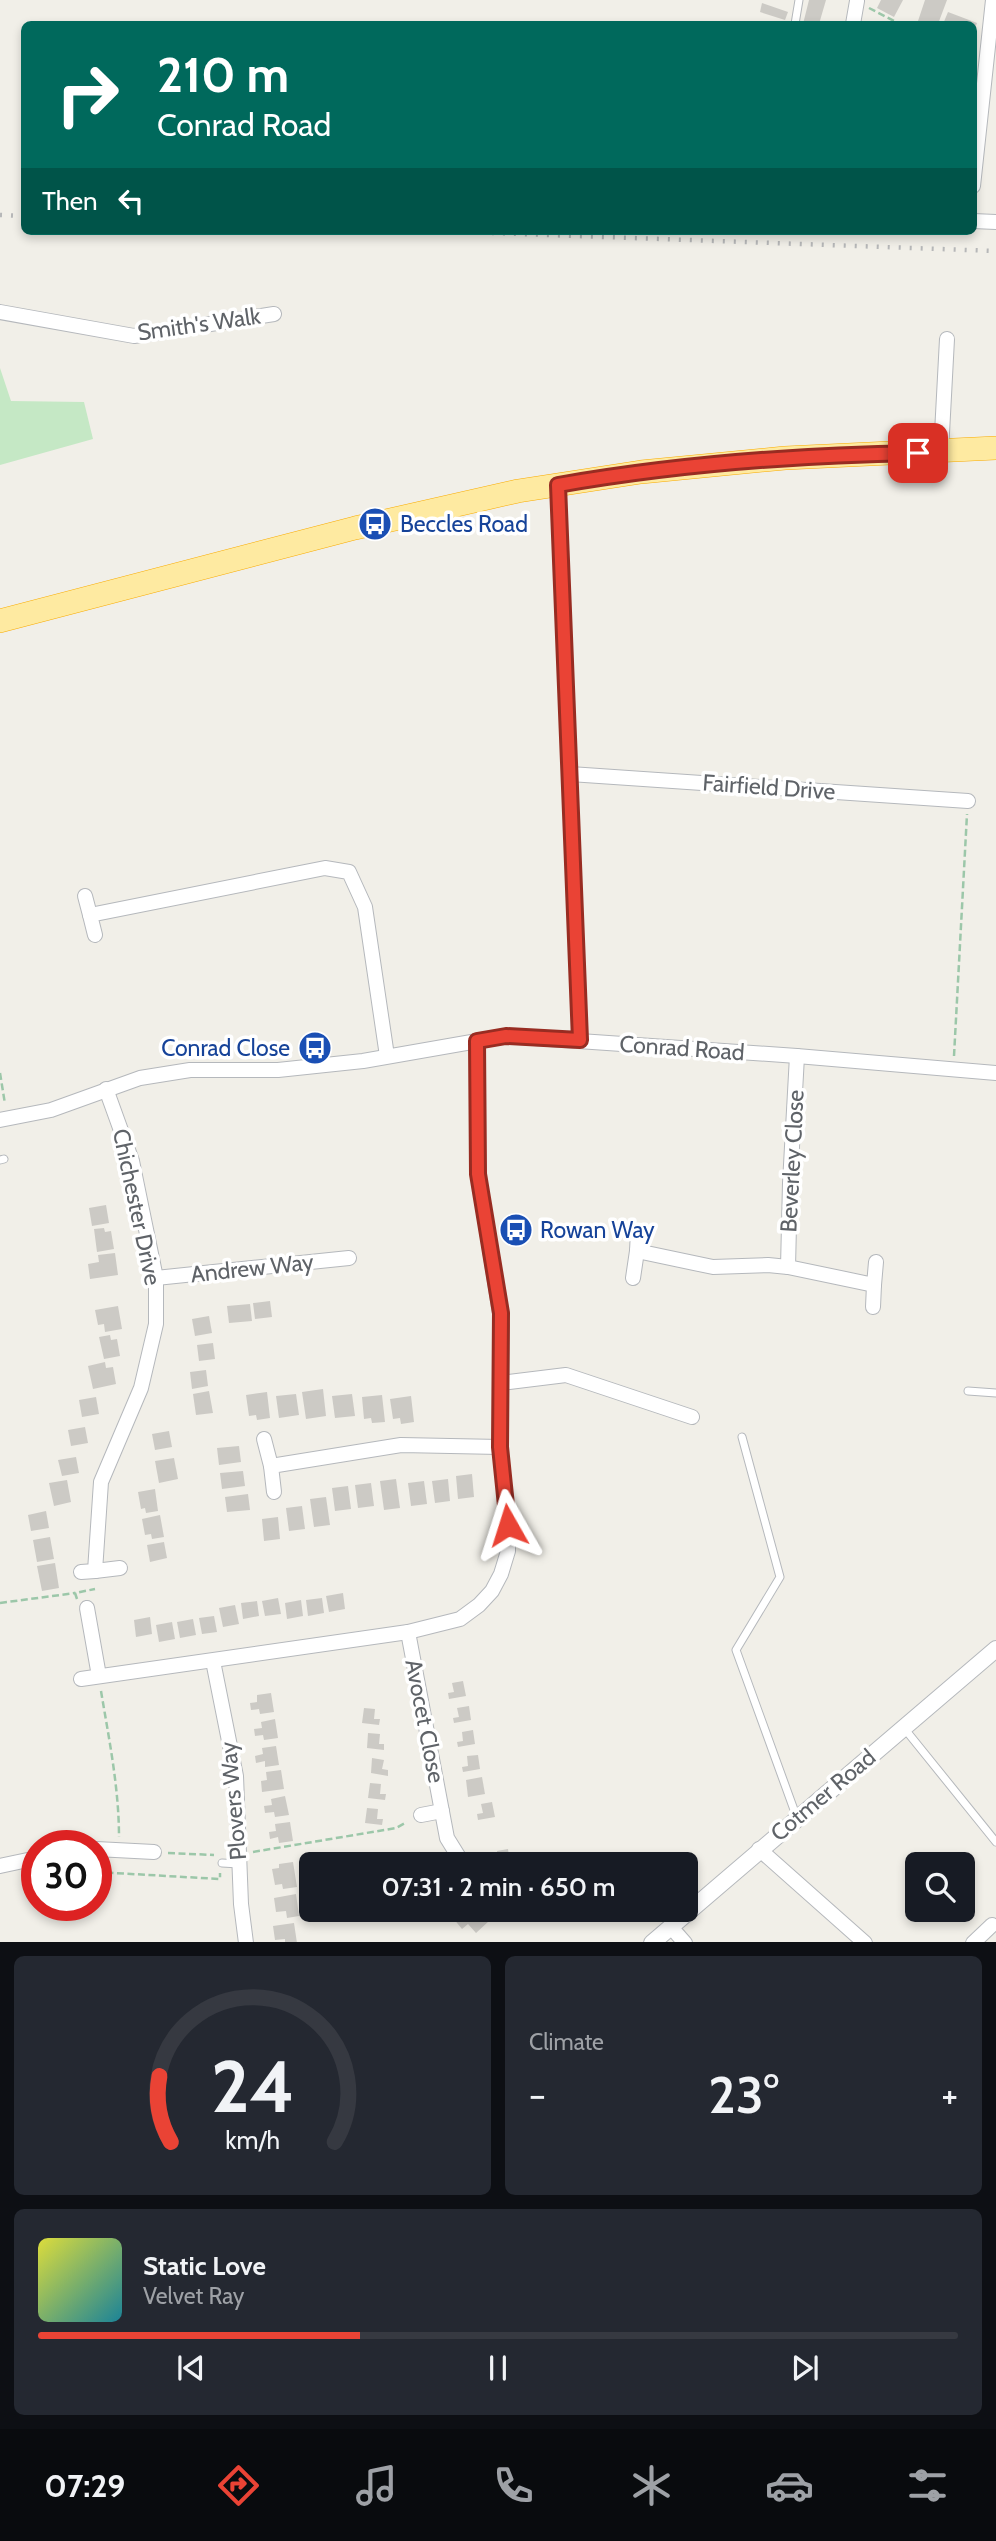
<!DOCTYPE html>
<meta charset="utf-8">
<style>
:root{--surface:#171b24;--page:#242831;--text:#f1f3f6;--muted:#9ea1a6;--line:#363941;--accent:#ea4335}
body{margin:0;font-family:Cabin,sans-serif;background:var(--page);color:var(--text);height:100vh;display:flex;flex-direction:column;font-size:26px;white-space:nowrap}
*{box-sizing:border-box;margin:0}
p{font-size:23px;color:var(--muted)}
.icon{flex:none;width:38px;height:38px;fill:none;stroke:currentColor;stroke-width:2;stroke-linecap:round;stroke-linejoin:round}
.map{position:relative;height:1942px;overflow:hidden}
.details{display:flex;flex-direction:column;gap:14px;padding:14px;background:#0d0f14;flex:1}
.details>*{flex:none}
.guide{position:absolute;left:21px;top:21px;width:956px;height:214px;border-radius:10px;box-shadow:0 4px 10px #0003;background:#00695c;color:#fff;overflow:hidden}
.controls{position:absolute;left:905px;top:1852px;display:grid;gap:14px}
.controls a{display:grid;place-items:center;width:70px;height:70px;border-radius:10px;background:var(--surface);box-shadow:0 4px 10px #0003;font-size:35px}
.speed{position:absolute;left:21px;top:1830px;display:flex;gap:14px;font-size:35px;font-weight:700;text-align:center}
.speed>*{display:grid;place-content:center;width:91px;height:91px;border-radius:50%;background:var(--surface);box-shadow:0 4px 10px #0003;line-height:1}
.speed .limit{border:10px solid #d22;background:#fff;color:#111}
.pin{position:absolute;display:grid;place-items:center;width:60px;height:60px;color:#fff;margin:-30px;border-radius:14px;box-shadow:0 4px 10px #0006}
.me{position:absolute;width:77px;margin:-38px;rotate:354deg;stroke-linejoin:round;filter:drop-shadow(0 0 5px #0008)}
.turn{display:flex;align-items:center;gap:24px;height:147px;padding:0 21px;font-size:32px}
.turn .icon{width:91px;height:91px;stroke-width:2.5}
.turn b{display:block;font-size:49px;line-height:60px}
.then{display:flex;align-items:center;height:66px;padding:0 21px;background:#0003;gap:14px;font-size:26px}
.big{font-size:52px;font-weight:600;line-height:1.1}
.details .card{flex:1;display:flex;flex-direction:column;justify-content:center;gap:10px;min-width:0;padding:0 24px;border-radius:10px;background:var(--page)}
.details .dial{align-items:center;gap:0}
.dial svg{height:182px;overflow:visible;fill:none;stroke:var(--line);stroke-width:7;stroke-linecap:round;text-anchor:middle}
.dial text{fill:var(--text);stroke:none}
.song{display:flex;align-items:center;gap:21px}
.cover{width:84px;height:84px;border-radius:10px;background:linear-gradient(135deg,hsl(60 70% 55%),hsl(190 70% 35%))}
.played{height:7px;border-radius:4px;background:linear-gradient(90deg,var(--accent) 35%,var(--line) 35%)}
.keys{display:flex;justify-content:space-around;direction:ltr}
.heat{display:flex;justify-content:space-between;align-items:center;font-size:38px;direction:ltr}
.details .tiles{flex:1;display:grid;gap:14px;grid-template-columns:1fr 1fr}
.card:last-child{grid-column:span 2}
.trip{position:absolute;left:299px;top:1852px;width:399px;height:70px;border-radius:10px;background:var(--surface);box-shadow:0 4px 10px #0003;font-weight:600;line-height:70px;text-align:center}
.tabs{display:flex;height:112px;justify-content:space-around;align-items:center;background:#090b0e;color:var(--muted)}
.tabs .icon{width:49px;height:49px}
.tabs .active{color:var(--accent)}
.tabs b{font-size:32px;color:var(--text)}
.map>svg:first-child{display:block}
.green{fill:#c5e8c5}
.building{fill:#cccac5}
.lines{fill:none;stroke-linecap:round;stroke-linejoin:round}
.service-casing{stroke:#b5b8bc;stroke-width:9}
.minor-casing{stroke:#b5b8bc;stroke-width:16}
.tertiary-casing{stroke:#b5b8bc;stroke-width:18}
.trunk-casing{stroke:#f9ab00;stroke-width:24}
.path{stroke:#9cc7a9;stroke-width:2.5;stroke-dasharray:7 3.5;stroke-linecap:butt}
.service{stroke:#fff;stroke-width:7}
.minor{stroke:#fff;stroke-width:14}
.tertiary{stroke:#fff;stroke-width:16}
.trunk{stroke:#feeaa1;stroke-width:23}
.rail{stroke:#b6b7b8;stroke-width:4.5;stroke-dasharray:2 9;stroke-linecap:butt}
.route-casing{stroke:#982c22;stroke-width:18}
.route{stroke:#ea4335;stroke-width:12}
.labels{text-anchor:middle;stroke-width:7;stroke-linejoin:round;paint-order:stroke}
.street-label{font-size:23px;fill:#5f6368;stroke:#fff}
.transit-label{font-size:23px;fill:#164399;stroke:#fff;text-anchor:start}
</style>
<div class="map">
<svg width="996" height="1943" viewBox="0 0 996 1943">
<rect width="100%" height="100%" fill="#f1efe8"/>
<path class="green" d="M0,368L11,401L84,402L93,439L0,465Z"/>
<g class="building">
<path d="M809,0H826L819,24H803Z"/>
<path d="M881,0H903L894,17L877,8Z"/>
<path d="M925,0H947L938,24L918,21Z"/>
<path d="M762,3L788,12L785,20L760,12Z"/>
<path d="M948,12L977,23L973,34V24H943Z"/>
<path d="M106,1205L109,1223L92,1226L89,1208Z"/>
<path d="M104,1228L105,1232L111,1231L114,1249L97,1252L94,1229Z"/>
<path d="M115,1253L118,1275L90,1279L88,1264L99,1262L98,1255Z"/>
<path d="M270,1301L272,1317L255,1319L253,1303Z"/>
<path d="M250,1304L252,1321L229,1323L227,1306Z"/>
<path d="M118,1306L122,1329L105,1332L104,1324L98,1325L95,1310Z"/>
<path d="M209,1316L212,1333L195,1336L192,1319Z"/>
<path d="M110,1335L111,1340L117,1339L120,1356L104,1359L99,1337Z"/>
<path d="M213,1343L215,1359L199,1361L197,1345Z"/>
<path d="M105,1362L106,1368L113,1367L116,1384L93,1389L88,1366Z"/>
<path d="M206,1370L208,1386L192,1389L190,1372Z"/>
<path d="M323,1389L326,1416L306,1419L302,1392Z"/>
<path d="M209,1391L213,1413L196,1415L193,1394Z"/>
<path d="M267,1392L270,1418L257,1420L256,1415L249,1416L246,1395Z"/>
<path d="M296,1394L299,1415L279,1418L276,1396Z"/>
<path d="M352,1394L355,1416L335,1418L332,1396Z"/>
<path d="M382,1395L385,1422L372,1423L371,1418L364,1419L362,1397Z"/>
<path d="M411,1396L414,1422L401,1424L400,1418L393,1419L390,1399Z"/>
<path d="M96,1397L99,1414L82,1417L79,1400Z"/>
<path d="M85,1427L88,1443L71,1446L68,1430Z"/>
<path d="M169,1431L172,1447L155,1450L152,1434Z"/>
<path d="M239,1446L241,1462L219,1465L217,1448Z"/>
<path d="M76,1457L79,1473L62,1476L58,1460Z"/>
<path d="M174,1458L178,1479L159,1483L155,1461Z"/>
<path d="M243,1471L245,1486L222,1489L220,1473Z"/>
<path d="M472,1474L474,1497L458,1499L456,1476Z"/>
<path d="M396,1479L400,1508L384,1510L380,1481Z"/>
<path d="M448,1479L450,1501L435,1503L432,1481Z"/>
<path d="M67,1480L71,1502L54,1506L49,1483Z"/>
<path d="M424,1481L427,1504L411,1506L408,1483Z"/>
<path d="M371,1483L374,1506L358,1508L355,1485Z"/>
<path d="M348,1486L351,1509L335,1511L332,1488Z"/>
<path d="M155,1489L158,1511L146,1513L145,1508L141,1509L138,1492Z"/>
<path d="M248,1494L250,1510L227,1512L225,1497Z"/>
<path d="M326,1497L330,1525L314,1527L310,1499Z"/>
<path d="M302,1506L305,1529L289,1531L286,1508Z"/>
<path d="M46,1511L49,1528L31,1531L28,1515Z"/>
<path d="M160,1515L164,1537L152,1539L151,1534L145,1535L142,1519Z"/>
<path d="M278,1517L280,1539L264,1541L262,1519Z"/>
<path d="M50,1537L54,1559L37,1562L33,1540Z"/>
<path d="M164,1542L167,1558L150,1562L147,1545Z"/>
<path d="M55,1563L59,1588L42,1591L37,1566Z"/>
<path d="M343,1593L345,1609L329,1612L326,1596Z"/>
<path d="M278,1598L281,1614L265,1616L262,1601Z"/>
<path d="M322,1598L324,1613L308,1616L306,1600Z"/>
<path d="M301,1600L303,1616L287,1619L285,1603Z"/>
<path d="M257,1601L259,1616L243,1619L241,1603Z"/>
<path d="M235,1605L239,1624L223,1627L219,1608Z"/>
<path d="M214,1616L217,1632L202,1634L199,1618Z"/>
<path d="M150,1617L152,1634L136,1637L134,1620Z"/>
<path d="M193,1619L196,1635L180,1638L177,1622Z"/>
<path d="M172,1622L175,1639L159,1642L156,1625Z"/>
<path d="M463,1681L466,1696L449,1699L448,1693L454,1692L452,1683Z"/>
<path d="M271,1693L274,1712L260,1714L259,1709L251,1710L250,1703L257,1702V1695Z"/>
<path d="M469,1706L471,1720L454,1723L453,1718L459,1717L457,1708Z"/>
<path d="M364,1708L375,1709L374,1719H380L379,1725L362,1723Z"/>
<path d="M275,1719L278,1738L264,1740L263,1735L255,1736L254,1729L262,1728L261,1722Z"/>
<path d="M473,1730L475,1744L458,1747L457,1742L463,1741L462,1732Z"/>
<path d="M368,1733L380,1734L379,1744H384V1750L367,1748Z"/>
<path d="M276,1746L279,1765L265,1767V1761L256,1763L255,1756L263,1754L262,1748Z"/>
<path d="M478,1755L480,1769L463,1772L462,1767L468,1766L467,1756Z"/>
<path d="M372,1758L384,1760L382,1769L388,1770V1776L371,1773Z"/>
<path d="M281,1770L284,1789L262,1792L261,1781L267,1780L266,1772Z"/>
<path d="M482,1777L485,1794L468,1797L466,1780Z"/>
<path d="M370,1783L381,1784L380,1794H386L385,1800L368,1798Z"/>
<path d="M285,1796L289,1815L275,1817L274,1812L265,1813L264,1806L272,1805L271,1799Z"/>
<path d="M492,1802L495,1817L478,1820L477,1814L483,1813L481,1804Z"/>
<path d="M367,1808L378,1809L377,1819H383L382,1825L365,1823Z"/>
<path d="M290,1822L293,1841L279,1843L278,1837L270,1839L269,1832L276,1831L275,1824Z"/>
<path d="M508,1849L510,1864H493V1861H498L497,1851Z"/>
<path d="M293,1862L297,1887L283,1889L282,1884L275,1885L272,1869L279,1868V1864Z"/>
<path d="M296,1894L299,1916L287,1918L286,1911L276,1912L274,1898Z"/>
<path d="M457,1909H494L485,1917L489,1921L476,1933L468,1924L462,1929L453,1918L459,1912Z"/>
<path d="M294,1923L297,1943H285V1939L275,1940L273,1926Z"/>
</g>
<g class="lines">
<defs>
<g id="service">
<path d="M795,24L799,0"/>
<path d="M0,1160L4,1159"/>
<path d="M968,1391L996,1393"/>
<path d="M742,1437L780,1577L736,1650L797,1818"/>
<path d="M904,1728L996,1842"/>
<path d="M222,1863L239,1864"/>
</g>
<g id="minor">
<path d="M853,24L857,1"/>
<path d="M973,186L993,0"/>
<path d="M973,221L996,222"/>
<path d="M0,312L134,336L274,314"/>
<path d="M941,452L947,339"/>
<path d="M558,485L580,1040"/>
<path d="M570,774L968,801"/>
<path d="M85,896L90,915"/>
<path d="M95,935L90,915L325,868L349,872L365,907L387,1056"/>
<path d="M0,1120L51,1110L140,1078L190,1070H278L363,1061L506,1036L797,1056L996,1073"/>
<path d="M638,1231L637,1251L713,1267L768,1265L788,1267L874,1285L876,1262"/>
<path d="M788,1267L790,1183L797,1056"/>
<path d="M156,1278L349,1258"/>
<path d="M633,1278L637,1251"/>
<path d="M873,1307L874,1285"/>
<path d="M501,1383L566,1375L692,1417"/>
<path d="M264,1439L271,1466"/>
<path d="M274,1492L271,1466L401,1445L500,1447"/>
<path d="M95,1571L120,1568"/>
<path d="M81,1572L95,1571L101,1482L141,1388L156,1324V1278L132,1161L106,1089"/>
<path d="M87,1608L99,1676"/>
<path d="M408,1632L447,1838L460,1859"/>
<path d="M213,1661L236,1776L241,1904L246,1943"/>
<path d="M81,1679L408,1632L460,1619L479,1605L492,1591L501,1574L508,1551V1525L500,1447L502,1326L478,1174L477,1041"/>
<path d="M421,1815L442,1811"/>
<path d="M96,1849L154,1852"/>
<path d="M759,1849L865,1943"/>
<path d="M0,1866L37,1858"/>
<path d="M671,1927L685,1943"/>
<path d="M973,1943L992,1925"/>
</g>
<path id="tertiary" d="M652,1943L996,1649"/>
<path id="trunk" d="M0,621L355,528L518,491L641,472L785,458L996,448"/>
</defs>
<use href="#service" class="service-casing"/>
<use href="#minor" class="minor-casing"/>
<use href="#tertiary" class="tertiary-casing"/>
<use href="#trunk" class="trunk-casing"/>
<g class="path">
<path d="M869,8L900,24"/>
<path d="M954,1056L967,814"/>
<path d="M0,1073L5,1104"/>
<path d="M77,1599L75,1593L95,1589"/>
<path d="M0,1603L75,1593"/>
<path d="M101,1691C109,1739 119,1788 119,1837"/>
<path d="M253,1852L396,1828L407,1822"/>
<path d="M168,1853L214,1855"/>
<path d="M96,1872L220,1879V1873"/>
</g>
<use href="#service" class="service"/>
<use href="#minor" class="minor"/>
<use href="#tertiary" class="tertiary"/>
<use href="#trunk" class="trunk"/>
<g class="rail">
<path d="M0,215L24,216"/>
<path d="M437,231L996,251"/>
</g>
</g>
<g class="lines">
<defs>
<path id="route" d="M508,1525L500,1447L501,1313L478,1174L477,1041L506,1036L580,1040L558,485C677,464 797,455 918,453"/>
</defs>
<use href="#route" class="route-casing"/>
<use href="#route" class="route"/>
</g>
<defs>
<symbol id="bus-disc" viewBox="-11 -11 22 22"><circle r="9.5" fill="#1a4fb4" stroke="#fff"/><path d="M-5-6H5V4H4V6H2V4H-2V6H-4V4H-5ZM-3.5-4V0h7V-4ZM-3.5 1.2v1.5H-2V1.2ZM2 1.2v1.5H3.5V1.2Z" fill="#fff"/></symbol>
</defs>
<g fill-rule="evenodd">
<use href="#bus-disc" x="356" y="505" width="38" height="38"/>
<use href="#bus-disc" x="296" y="1029" width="38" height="38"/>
<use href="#bus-disc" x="497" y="1211" width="38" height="38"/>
</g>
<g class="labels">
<g class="street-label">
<text transform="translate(199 324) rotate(-8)" y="8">Smith's Walk</text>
<text transform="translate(769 787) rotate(4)" y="8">Fairfield Drive</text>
<text transform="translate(682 1048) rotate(4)" y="8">Conrad Road</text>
<text transform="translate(792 1161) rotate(-87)" y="8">Beverley Close</text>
<text transform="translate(137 1207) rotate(78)" y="8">Chichester Drive</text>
<text transform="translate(252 1268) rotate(-6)" y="8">Andrew Way</text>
<text transform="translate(425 1721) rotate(79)" y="8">Avocet Close</text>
<text transform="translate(823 1795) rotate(-40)" y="8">Cotmer Road</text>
<text transform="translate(233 1801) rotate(-95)" y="8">Plovers Way</text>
</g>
<g class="transit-label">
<text x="400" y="532">Beccles Road</text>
<text x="290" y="1056" text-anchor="end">Conrad Close</text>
<text x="540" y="1238">Rowan Way</text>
</g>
</g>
</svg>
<div class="controls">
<a><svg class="icon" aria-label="search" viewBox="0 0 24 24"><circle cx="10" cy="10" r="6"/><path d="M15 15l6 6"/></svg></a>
</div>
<div class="speed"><div class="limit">30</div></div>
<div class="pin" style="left:918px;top:453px;background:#d93025"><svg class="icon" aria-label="arrive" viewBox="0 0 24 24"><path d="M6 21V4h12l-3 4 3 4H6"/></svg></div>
<svg class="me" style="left:508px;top:1525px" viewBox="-20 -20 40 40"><path d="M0-17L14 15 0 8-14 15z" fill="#ea4335" stroke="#fff" stroke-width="4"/></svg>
<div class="trip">07:31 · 2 min · 650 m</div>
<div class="guide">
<div class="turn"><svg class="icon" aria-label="right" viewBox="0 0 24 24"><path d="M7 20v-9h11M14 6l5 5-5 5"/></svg><div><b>210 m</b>Conrad Road</div></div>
<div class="then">Then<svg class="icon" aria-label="left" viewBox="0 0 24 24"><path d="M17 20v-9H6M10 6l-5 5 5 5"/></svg></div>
</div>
</div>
<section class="details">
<div class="tiles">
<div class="card dial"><svg viewBox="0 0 100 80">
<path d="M14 69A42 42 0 1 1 86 69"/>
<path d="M14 69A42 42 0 0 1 9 40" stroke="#ea4335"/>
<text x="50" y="56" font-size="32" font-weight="700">24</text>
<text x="50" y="72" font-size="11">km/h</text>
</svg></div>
<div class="card"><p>Climate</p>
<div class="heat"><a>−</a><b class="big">23°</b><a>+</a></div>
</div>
<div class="card">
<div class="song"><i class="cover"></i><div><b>Static Love</b><p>Velvet Ray</p></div></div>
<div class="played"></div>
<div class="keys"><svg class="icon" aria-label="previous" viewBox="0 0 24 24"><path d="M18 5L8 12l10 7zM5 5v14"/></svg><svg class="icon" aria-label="pause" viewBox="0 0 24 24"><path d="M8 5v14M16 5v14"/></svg><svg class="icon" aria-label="next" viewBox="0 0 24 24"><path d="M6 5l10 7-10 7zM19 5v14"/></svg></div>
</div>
</div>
</section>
<nav class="tabs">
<b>07:29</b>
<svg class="icon active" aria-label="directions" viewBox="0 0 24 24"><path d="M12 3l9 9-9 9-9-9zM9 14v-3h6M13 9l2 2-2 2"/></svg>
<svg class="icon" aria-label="music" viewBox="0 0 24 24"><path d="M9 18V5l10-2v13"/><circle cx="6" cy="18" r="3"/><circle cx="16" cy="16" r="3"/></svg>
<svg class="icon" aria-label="phone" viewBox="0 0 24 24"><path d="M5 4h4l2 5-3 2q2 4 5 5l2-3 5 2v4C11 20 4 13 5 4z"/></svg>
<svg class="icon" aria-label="climate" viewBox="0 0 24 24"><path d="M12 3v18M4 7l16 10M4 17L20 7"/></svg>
<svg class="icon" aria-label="car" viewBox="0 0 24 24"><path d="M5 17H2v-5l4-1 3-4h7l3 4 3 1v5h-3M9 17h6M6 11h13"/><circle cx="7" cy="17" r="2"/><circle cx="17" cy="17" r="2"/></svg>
<svg class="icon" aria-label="filters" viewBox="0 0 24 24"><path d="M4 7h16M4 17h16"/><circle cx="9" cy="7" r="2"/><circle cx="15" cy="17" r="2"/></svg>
</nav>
